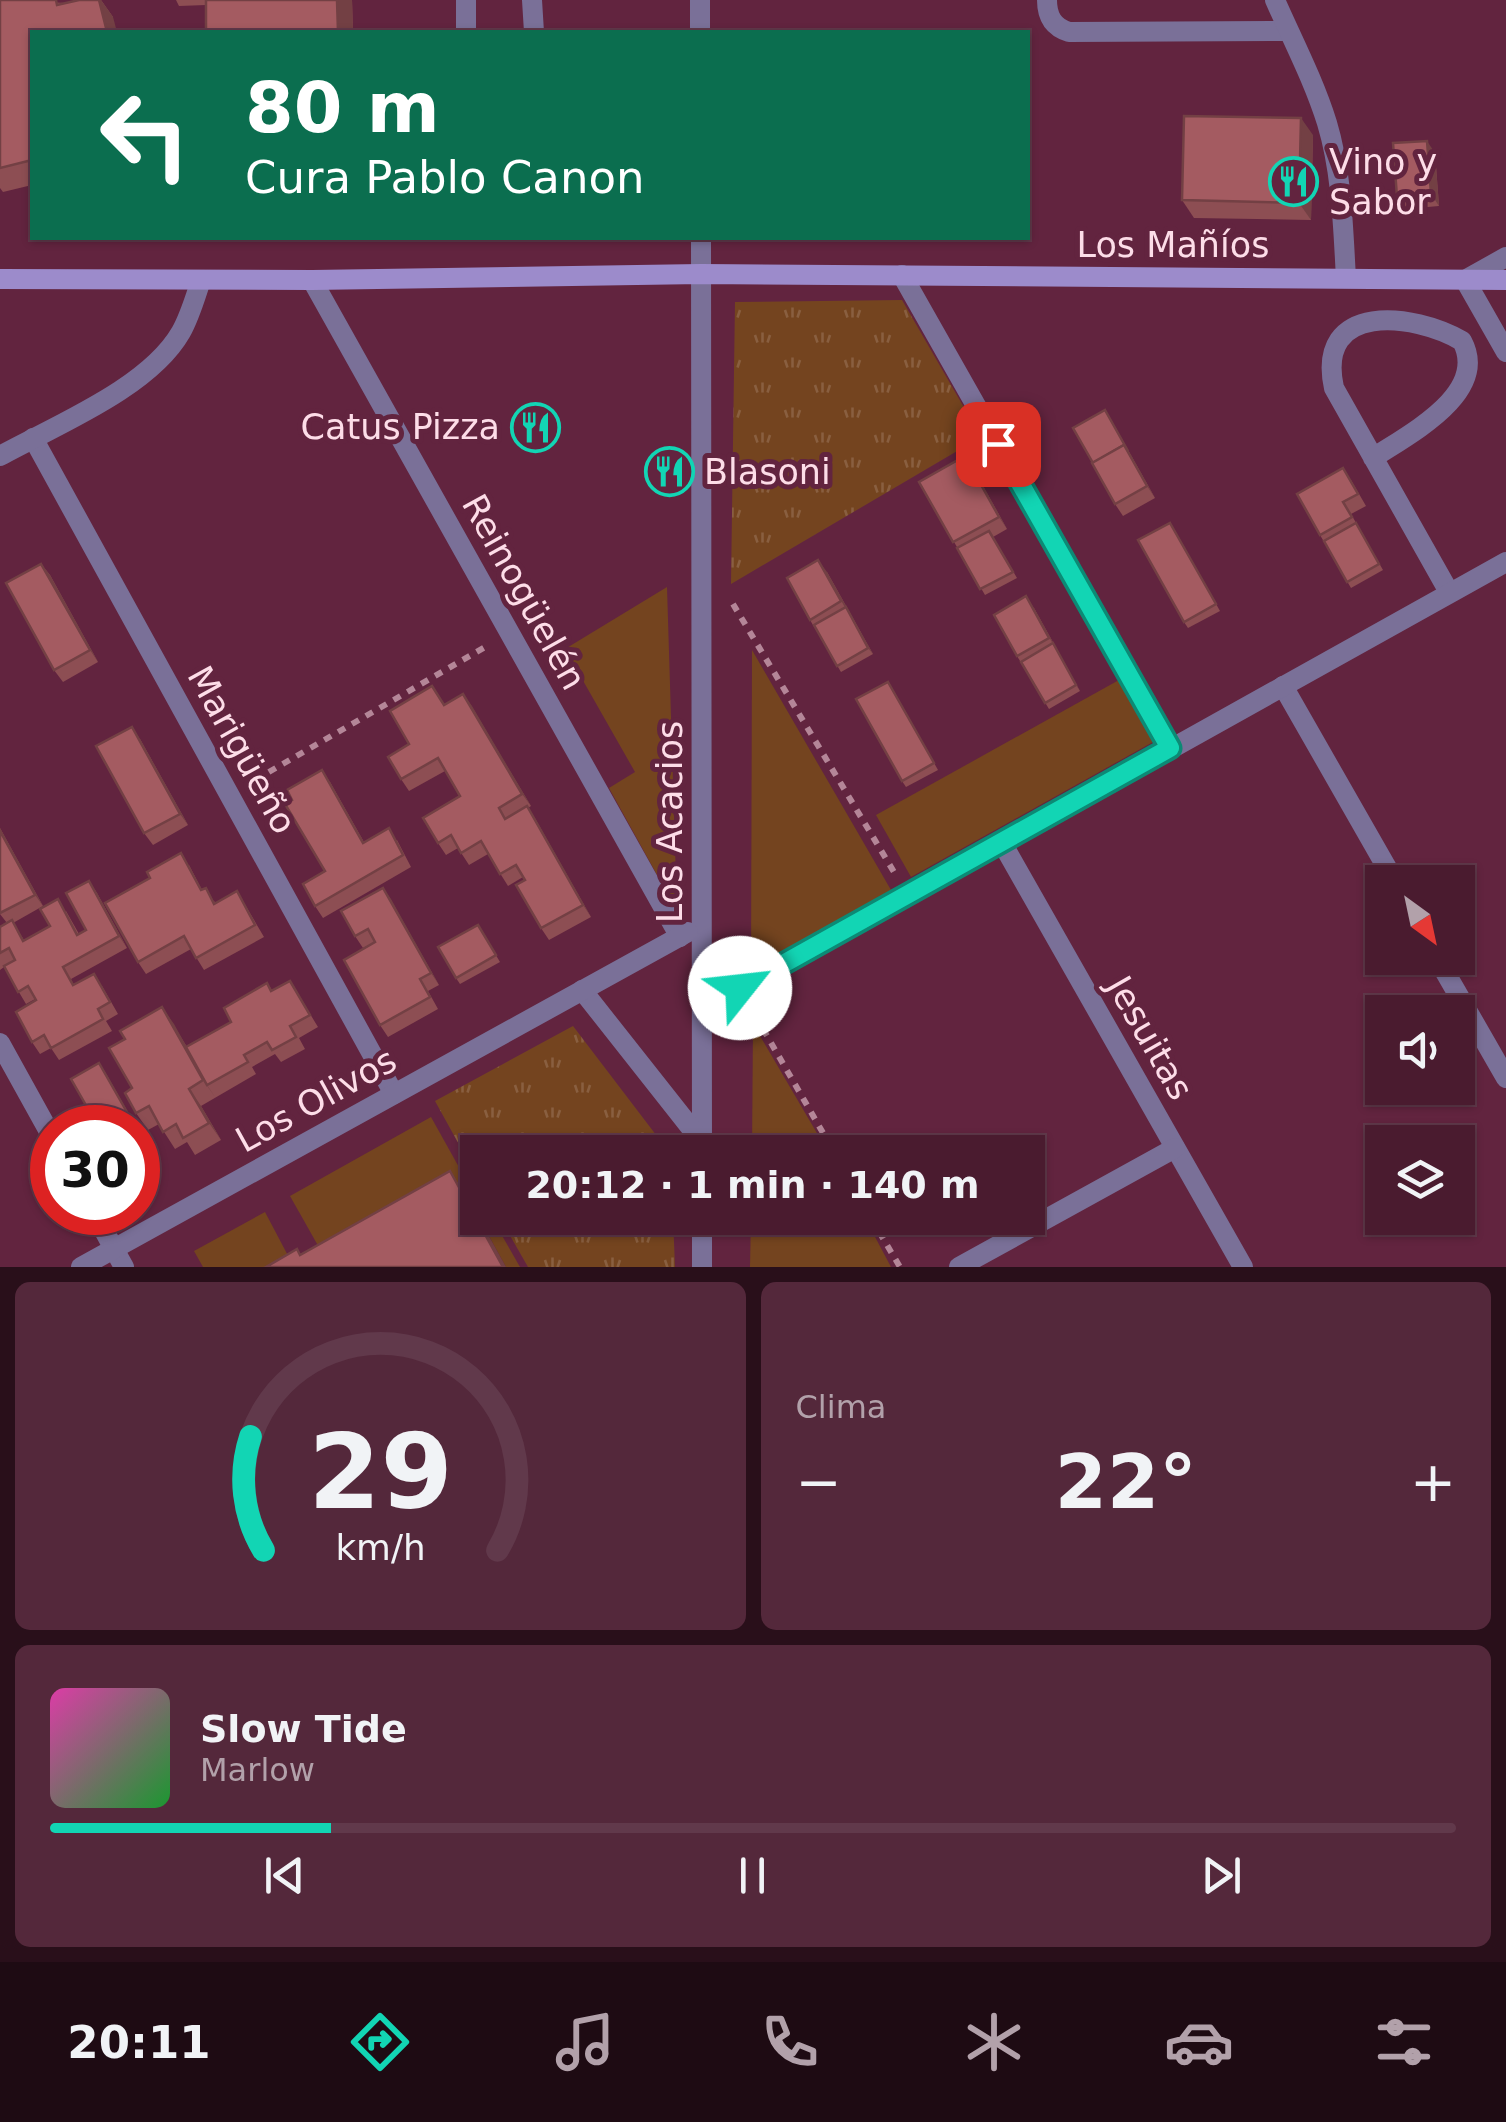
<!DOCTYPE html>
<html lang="es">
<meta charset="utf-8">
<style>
:root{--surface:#4a1b2f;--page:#54283b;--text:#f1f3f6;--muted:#b2a1aa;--line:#61394b;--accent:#12d5b4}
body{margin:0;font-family:"DejaVu Sans",sans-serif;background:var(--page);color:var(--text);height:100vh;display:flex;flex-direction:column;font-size:38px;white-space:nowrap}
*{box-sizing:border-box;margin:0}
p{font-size:32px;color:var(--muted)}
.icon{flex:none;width:55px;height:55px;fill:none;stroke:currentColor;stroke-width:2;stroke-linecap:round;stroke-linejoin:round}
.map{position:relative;height:1267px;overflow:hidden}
.sheet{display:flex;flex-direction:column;gap:15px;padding:15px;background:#290f1a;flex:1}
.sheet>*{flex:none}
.top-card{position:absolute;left:30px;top:30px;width:1000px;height:210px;border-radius:0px;box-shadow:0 2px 8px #0004,0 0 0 2px var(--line);background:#0b6e4f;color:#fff;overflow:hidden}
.needle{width:65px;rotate:147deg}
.controls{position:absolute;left:1365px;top:865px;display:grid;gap:20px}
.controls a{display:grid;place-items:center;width:110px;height:110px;border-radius:0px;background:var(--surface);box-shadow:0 2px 8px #0004,0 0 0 2px var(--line);font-size:50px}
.speed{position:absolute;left:30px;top:1105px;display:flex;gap:20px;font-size:50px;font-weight:700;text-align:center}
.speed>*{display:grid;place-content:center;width:130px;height:130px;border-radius:50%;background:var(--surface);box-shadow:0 2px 8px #0004,0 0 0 2px var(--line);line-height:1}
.speed .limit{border:15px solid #d22;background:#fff;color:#111}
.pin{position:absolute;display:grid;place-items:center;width:85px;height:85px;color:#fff;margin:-42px;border-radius:20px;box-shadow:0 5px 15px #0006}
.me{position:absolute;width:110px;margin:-55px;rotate:61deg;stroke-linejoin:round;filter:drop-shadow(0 0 8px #0008)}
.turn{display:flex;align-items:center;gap:35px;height:210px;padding:0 50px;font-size:45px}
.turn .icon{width:130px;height:130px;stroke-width:2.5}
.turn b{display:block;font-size:70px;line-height:85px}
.big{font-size:75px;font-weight:800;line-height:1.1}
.sheet .widget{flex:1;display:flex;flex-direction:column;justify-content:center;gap:15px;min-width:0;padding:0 35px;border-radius:15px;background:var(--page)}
.sheet .dial{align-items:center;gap:0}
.dial svg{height:260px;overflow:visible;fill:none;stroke:var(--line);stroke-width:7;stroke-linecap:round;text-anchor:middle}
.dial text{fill:var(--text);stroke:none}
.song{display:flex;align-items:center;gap:30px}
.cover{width:120px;height:120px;border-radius:15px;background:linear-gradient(135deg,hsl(320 70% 55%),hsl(130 70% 35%))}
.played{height:10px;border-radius:5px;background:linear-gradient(90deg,var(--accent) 20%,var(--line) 20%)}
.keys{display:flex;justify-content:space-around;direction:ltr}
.heat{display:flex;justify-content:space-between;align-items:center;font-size:55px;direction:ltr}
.sheet .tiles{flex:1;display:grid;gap:15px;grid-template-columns:1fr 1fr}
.widget:last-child{grid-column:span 2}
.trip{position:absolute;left:460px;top:1135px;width:585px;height:100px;border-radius:0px;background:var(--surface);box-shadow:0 2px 8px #0004,0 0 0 2px var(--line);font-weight:800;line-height:100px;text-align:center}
.menu{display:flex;height:160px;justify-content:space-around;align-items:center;background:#1e0b13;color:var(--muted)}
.menu .icon{width:70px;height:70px}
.menu .on{color:var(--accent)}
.menu b{font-size:45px;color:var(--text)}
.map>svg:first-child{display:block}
.grass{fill:#74441f}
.park{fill:url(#park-tufts)}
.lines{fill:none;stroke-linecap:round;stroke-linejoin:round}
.path{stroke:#b48698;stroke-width:6;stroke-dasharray:8 8;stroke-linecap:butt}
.lane{stroke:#7a7098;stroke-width:20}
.street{stroke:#7a7098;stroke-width:20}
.secondary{stroke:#9c8bcb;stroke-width:20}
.wall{fill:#8d4e53}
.shaded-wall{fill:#734044}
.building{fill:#a45b61;stroke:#734044;stroke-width:2.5}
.route-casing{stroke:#0c8a75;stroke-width:25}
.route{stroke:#12d5b4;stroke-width:18}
.labels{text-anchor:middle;stroke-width:10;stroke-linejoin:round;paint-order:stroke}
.poi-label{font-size:35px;fill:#fddde8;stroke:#62243f;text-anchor:start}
.street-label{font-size:35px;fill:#fddde8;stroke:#62243f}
</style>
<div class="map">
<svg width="1506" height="1267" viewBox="0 0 1506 1267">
<defs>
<pattern id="park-tufts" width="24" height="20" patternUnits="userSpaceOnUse" patternTransform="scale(2.5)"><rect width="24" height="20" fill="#74441f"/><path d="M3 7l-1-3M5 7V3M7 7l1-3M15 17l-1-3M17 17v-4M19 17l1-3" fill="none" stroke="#895f40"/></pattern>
</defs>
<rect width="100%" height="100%" fill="#62243f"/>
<g class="grass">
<path d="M667,587L677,911L609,788L635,772L565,649Z"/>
<path d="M752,650L891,890L751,972Z"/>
<path d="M1119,680L1153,742L911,877L876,815Z"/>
<path d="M753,1024L828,1152H752Z"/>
<path d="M431,1117L465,1178L325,1258L290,1196Z"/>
<path d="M265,1212L294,1267H203L194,1251Z"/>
<path d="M479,1218H492L520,1267H506Z"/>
<path d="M751,1218H865L891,1267H750Z"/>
</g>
<g class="park">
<path d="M902,300L981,437L731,584L735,302Z"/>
<path d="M573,1026L669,1152H478L477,1177L435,1101Z"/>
<path d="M500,1218H673L675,1267H528Z"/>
</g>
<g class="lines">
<g class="path">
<path d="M733,604L894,872"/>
<path d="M255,780L487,646"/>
<path d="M755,1015L834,1152"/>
<path d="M871,1218L900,1267"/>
</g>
<g class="lane">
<path d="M532,0L534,32"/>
<path d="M466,32V0"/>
<path d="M1465,280L1506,257"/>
<path d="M114,1249L124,1267"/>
</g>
<g class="street">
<path d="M700,0V32"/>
<path d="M1047,0C1047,16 1053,27 1069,32L1288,31"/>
<path d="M1275,0C1293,41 1314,81 1327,123C1342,173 1343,227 1346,278"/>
<path d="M701,238L702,1152"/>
<path d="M902,275L1170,748"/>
<path d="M312,280L680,937"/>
<path d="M1465,280L1506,352"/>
<path d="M33,438L394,1094"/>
<path d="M0,456C56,425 149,388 181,332C190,316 195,298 201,280"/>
<path d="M1373,458C1409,434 1490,393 1462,341C1414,313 1315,301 1334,388L1449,592"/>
<path d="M1283,686L1395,882"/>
<path d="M1001,841L1243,1267"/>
<path d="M1437,958L1506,1078"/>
<path d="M582,990L702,1142"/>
<path d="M703,1010L1506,562"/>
<path d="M0,1043L52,1137"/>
<path d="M94,1212L114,1249"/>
<path d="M81,1267L688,932"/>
<path d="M702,1267V1218"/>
<path d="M959,1267L1175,1148"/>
</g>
<path class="secondary" d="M0,279L312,280L701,274L1506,280"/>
</g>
<g class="wall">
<path d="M0,0L66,3L79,0H101L113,17L32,32V185L3,192L0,188Z"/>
<path d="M176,0H352L353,32H206V5L179,6Z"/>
<path d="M1313,135L1311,220L1194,218L1182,200Z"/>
<path d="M1435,153L1439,206L1405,209L1397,197Z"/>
<path d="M1109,416L1155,498L1123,516L1115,504Z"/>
<path d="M973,468L1007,529L993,537L1017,578L985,595L919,482Z"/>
<path d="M1351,480L1366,506L1351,514L1383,570L1351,588L1320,535Z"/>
<path d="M1170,523L1220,611L1188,628L1184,622Z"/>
<path d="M41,564L50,575L98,662L63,682L54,670Z"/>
<path d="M827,572L873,654L841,672L810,620Z"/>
<path d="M1034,608L1080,691L1049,709L1017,656Z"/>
<path d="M892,688L938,770L906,787L902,781Z"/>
<path d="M463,694L531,806L528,808L591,917L549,940L541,928L523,877L508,886L488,854L469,865L458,848L446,855L438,843L460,796L445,771L409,791L401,779L409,744L444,705Z"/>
<path d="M140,739L188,825L153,845L144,833Z"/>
<path d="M330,782L364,842L397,840L411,867L323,918L315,906L325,871Z"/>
<path d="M0,828L43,906L13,923L24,940L50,926L66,911L79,934L86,930L89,881L97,893L127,948L71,979L74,985L102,986L118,1014L106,1021L112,1031L59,1060L51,1048L40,1054L32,1042L35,999L26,1004L4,967L0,970V927L7,923L0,914Z"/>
<path d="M189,865L202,890L216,903L237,891L264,937L204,970L191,949L146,974L138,962Z"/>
<path d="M383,888L439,985L428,991L438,1009L388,1037L380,1025L375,942L363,948L355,936Z"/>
<path d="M478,925L500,962L460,984L456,978Z"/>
<path d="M290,981L318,1027L299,1038L305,1049L281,1062L275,1054L252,1067L256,1074L201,1106L221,1140L195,1155L187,1142L175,1149L159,1124L148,1130L136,1113L125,1039L162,1007L187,1047L231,1022L267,983L272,990Z"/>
<path d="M138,1128L153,1155L138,1164Z"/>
</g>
<g class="shaded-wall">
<path d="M99,0H101L113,17L117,32H107Z"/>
<path d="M337,0H352L353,32H338Z"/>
<path d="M1301,118L1313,135L1311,220L1299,203Z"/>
<path d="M1427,141L1435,153L1439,206L1431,194Z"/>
<path d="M1109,416L1155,498L1147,486Z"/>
<path d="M965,456L973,468L1007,529L999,517Z"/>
<path d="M818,560L827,572L873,654L868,648Z"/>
<path d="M41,564L50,575L98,662L90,650Z"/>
<path d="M1026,596L1034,608L1080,691L1076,685Z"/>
<path d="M463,694L472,706L531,806L522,794Z"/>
<path d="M132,727L140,739L188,825L180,814Z"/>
<path d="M322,770L330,782L371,855L363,843Z"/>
<path d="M527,806L535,818L591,917L583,905Z"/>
<path d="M0,828L43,906L35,895L0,831Z"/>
<path d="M89,881L97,893L127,948L119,936Z"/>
<path d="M383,888L391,899L439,985L431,973Z"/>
<path d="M162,1007L174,1024L208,1085H207L215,1097L203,1080Z"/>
<path d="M99,1063L107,1075L137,1128H136Z"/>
<path d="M189,1089L201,1106L221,1140L209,1123Z"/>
<path d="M450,1171L465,1193L506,1267H503Z"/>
</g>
<g class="building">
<path d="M0,0H56L57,5L79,0H99L107,32H32V160L0,168Z"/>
<path d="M206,0H337L338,32H206Z"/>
<path d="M1184,116L1301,118L1299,203L1182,200Z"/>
<path d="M1427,141L1431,194L1397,197L1393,143Z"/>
<path d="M1105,410L1128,451L1124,445L1093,463L1073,428Z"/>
<path d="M1124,445L1147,486L1115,504L1092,463Z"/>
<path d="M965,456L999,517L953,542L919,482Z"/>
<path d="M1343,468L1358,494L1343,502L1352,517L1320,535L1297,494Z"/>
<path d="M1170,523L1216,604L1184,622L1138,540Z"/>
<path d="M1356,523L1379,564L1347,582L1324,541Z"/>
<path d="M989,531L1013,572L980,589L957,548Z"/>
<path d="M818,560L841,601L810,620L787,578Z"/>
<path d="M41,564L90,650L54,670L6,583Z"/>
<path d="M1026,596L1049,638L1017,656L994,615Z"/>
<path d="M846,607L868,648L837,666L814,625Z"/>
<path d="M1053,643L1076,685L1045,703L1021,662Z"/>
<path d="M888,682L934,763L902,781L856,699Z"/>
<path d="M432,686L444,705L463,694L522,794L499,808L505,819L527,806L583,905L541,928L516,885L525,880L516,865L500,874L481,841L461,853L451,835L438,843L423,818L460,796L438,758L401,779L388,757L409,744L390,711Z"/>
<path d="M132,727L180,814L144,833L96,746Z"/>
<path d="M322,770L363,843L389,828L403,855L315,906L303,884L325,871L285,804L292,800L287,790Z"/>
<path d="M0,831L35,895L0,913Z"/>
<path d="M181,853L201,890L206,888L214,904L237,891L255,925L196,958L184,936L138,962L105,903L150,878L147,872Z"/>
<path d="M89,881L119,936L63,967L73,985L94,974L110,1002L98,1009L103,1019L51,1048L44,1035L32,1042L16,1012L36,1000L28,986L18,992L4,966L15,960L9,948L0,953V927L12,920L23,941L50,926L40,909L58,899L77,935L86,930L66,893Z"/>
<path d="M383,888L431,973L420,979L430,997L380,1025L344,960L375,942L368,929L355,936L341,911Z"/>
<path d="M478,925L496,955L456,978L438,947Z"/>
<path d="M290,981L310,1015L290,1026L296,1037L272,1050L267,1042L244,1055L248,1062L207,1085L186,1047L231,1022L224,1008L267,983L271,991Z"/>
<path d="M162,1007L203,1080L189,1089L209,1123L183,1138L176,1124L163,1132L149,1106L136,1113L125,1093L132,1088L109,1048L125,1039L120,1031Z"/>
<path d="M99,1063L136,1128H99L71,1079Z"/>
<path d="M138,1131L145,1143L138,1147Z"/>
<path d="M450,1171L503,1267H266L297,1249L300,1255Z"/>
</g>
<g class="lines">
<defs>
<path id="route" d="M740,988L1170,748L998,444"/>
</defs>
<use href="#route" class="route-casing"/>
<use href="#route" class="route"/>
</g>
<defs>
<symbol id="restaurant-ring" viewBox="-11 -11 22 22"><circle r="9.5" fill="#62243f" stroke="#12d5b4" stroke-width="1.5"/><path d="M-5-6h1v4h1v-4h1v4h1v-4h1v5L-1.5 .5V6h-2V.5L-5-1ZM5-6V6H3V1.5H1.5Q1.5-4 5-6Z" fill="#12d5b4"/></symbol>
</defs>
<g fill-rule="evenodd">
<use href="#restaurant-ring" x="1266" y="154" width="55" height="55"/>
<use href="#restaurant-ring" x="508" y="400" width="55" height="55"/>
<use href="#restaurant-ring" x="642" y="444" width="55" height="55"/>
</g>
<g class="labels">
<g class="poi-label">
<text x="1329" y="174">Vino y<tspan x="1329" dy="40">Sabor</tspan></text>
<text x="500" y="439" text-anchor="end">Catus Pizza</text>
<text x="704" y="484">Blasoni</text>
</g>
<g class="street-label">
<text x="1173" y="257">Los Mañíos</text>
<text transform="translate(524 592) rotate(61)" y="12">Reinogüelén</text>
<text transform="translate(242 750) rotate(61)" y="12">Marigüeño</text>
<text transform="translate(670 822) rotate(-90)" y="12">Los Acacios</text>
<text transform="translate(1150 1038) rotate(60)" y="12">Jesuitas</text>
<text transform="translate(316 1100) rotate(-29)" y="12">Los Olivos</text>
</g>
</g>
</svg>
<div class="controls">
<a><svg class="needle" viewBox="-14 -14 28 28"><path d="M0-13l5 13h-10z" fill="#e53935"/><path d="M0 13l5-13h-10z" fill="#b2a1aa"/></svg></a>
<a><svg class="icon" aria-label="sound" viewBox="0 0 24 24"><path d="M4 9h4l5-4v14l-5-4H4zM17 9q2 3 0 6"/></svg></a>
<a><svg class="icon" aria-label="layers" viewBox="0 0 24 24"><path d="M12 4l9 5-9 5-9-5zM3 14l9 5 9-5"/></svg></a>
</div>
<div class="speed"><div class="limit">30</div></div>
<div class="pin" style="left:998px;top:444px;background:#d93025"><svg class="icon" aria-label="arrive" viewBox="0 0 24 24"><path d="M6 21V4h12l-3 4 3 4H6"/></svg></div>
<svg class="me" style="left:740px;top:988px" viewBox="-20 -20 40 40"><circle r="19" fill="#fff"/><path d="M0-13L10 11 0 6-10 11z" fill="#12d5b4"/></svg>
<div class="trip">20:12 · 1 min · 140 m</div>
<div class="top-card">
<div class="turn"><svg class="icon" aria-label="left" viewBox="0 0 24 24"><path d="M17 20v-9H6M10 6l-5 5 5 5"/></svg><div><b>80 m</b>Cura Pablo Canon</div></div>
</div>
</div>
<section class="sheet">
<div class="tiles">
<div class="widget dial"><svg viewBox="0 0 100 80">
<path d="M14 69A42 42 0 1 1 86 69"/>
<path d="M14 69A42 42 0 0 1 10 34" stroke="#12d5b4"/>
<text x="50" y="56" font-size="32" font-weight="700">29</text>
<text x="50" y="72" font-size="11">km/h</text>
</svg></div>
<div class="widget"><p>Clima</p>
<div class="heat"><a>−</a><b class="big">22°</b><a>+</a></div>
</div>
<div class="widget">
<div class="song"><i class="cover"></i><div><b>Slow Tide</b><p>Marlow</p></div></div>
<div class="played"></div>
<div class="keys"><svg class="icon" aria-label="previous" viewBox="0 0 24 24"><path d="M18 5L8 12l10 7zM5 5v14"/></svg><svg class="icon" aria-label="pause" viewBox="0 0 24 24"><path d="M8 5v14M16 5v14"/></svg><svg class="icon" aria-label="next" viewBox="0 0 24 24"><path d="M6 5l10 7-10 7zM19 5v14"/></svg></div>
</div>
</div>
</section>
<nav class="menu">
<b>20:11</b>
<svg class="icon on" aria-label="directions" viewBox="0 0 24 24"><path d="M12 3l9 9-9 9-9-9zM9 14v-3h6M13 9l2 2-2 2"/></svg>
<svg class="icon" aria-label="music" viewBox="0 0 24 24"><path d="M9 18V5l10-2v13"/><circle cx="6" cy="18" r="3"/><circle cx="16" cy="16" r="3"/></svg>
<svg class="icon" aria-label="phone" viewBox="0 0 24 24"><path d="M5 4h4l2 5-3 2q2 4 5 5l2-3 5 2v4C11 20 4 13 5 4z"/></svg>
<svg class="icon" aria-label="climate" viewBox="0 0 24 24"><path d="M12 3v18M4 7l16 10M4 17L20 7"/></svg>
<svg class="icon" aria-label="car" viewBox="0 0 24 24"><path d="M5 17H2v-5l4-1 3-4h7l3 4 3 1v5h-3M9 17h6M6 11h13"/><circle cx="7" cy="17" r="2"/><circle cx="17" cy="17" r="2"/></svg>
<svg class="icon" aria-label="filters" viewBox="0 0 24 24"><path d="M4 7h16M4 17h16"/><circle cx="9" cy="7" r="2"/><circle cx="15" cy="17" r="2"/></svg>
</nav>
